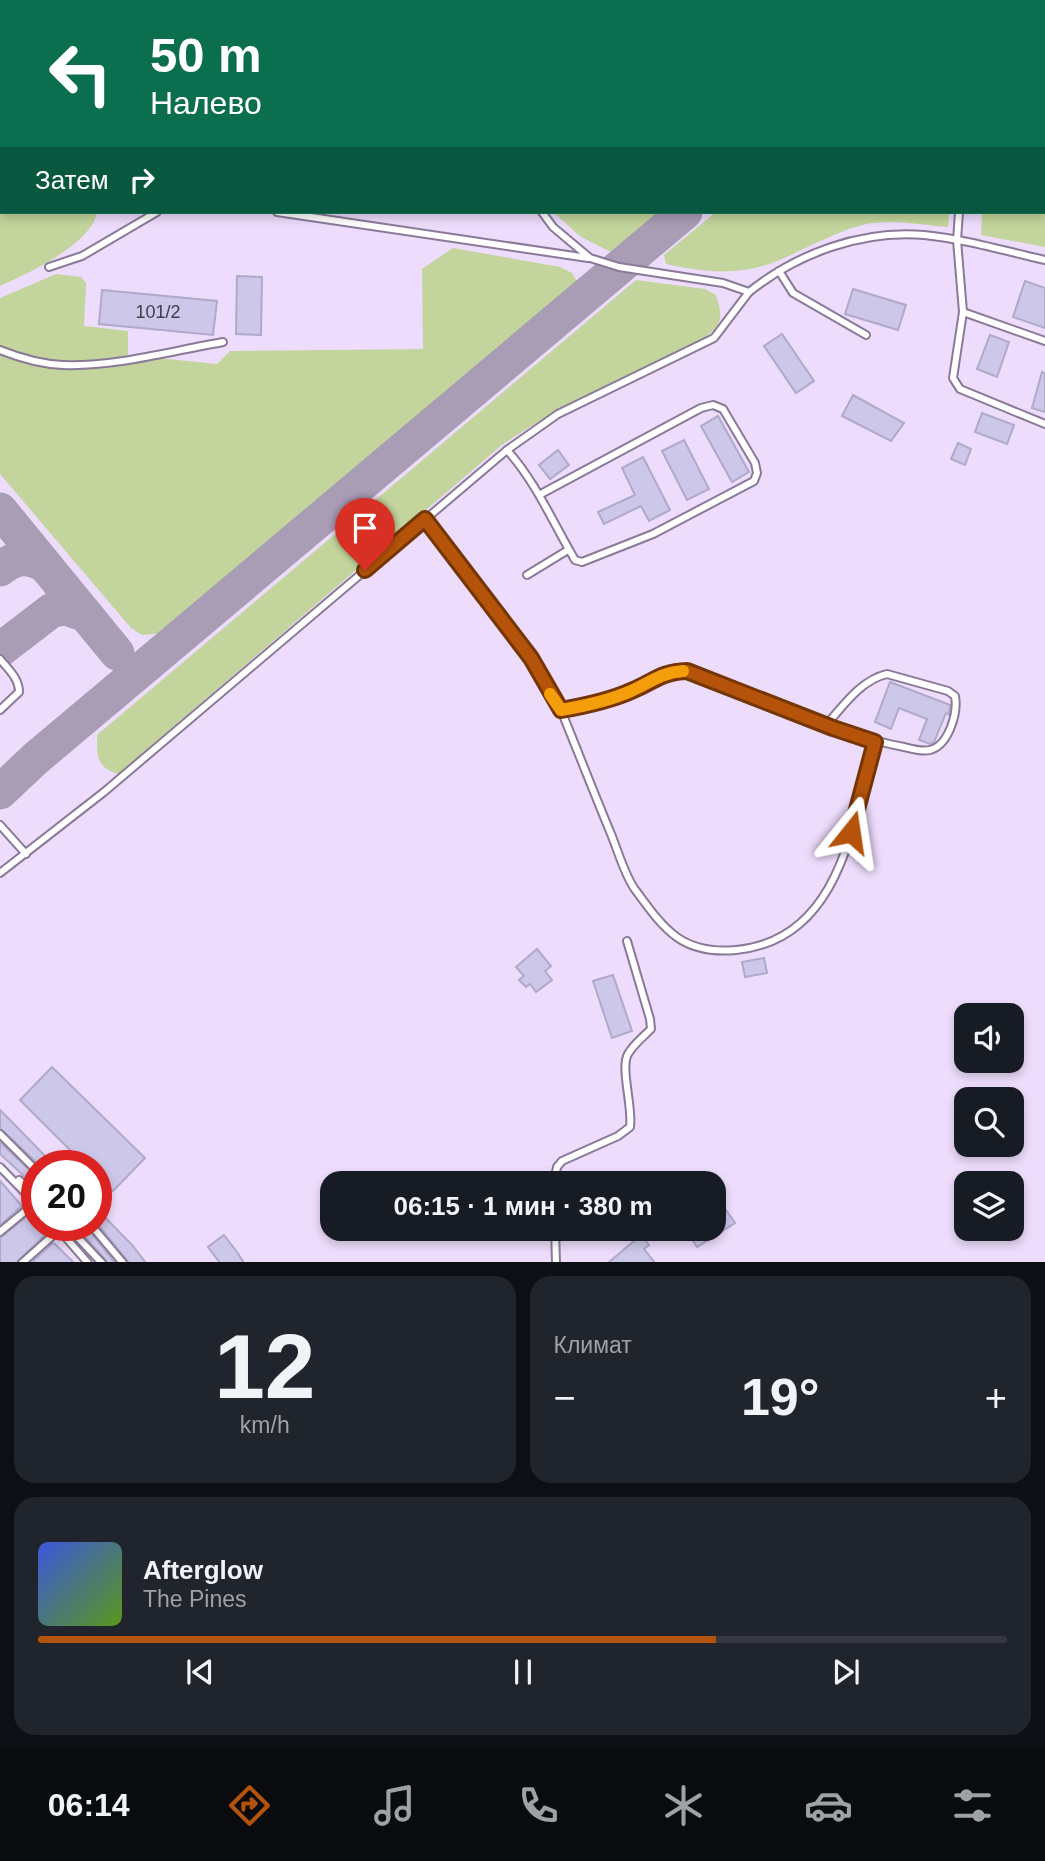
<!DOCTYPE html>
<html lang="ru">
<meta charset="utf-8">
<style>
:root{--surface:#171b24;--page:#20242c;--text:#f1f3f6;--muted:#9ea1a6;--line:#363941;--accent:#b45309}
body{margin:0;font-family:Arial,sans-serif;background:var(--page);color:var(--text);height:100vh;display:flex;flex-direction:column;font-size:26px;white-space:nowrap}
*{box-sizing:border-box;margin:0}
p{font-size:23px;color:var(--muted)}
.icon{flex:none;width:38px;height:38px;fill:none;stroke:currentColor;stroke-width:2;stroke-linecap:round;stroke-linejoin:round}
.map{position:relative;height:1262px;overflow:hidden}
.drawer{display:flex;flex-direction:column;gap:14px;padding:14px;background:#0d0f14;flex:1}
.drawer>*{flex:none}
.hud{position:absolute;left:0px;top:0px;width:1046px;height:214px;box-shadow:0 4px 10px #0003;background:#0b6e4f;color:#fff;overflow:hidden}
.fabs{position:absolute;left:954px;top:1003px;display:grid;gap:14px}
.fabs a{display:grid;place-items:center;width:70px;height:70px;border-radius:14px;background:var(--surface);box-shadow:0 4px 10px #0003;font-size:35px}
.speed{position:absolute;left:21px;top:1150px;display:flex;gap:14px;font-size:35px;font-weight:700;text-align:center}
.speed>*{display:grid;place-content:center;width:91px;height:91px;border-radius:50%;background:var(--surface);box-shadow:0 4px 10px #0003;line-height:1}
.speed .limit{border:10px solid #d22;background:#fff;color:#111}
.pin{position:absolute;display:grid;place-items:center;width:60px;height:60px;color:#fff;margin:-72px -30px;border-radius:50% 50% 50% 0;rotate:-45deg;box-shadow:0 0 7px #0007}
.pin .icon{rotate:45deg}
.me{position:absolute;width:77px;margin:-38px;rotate:15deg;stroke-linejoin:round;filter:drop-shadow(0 0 5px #0008)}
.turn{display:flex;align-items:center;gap:24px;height:147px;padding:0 35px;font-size:32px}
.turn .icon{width:91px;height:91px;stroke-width:2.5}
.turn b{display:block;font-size:49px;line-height:60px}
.then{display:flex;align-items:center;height:66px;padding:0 35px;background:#0003;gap:14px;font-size:26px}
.big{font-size:52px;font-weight:700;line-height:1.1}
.drawer .card{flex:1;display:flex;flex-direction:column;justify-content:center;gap:10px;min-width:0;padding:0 24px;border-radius:21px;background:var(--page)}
.drawer .dial{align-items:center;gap:0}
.dial b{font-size:91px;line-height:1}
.song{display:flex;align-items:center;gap:21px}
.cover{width:84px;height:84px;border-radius:10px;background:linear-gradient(135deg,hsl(230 70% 55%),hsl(90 70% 35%))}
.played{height:7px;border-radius:4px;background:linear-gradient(90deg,var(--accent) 70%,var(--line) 70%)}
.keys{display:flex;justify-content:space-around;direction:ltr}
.heat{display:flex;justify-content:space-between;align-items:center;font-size:38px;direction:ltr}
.drawer .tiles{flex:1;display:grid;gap:14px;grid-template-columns:1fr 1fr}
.card:last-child{grid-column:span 2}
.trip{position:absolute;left:320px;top:1171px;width:406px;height:70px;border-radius:21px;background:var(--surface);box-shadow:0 4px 10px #0003;font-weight:700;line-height:70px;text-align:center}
.menu{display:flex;height:112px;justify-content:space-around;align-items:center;background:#090b0e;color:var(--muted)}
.menu .icon{width:49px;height:49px}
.menu .active{color:var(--accent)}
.menu b{font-size:32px;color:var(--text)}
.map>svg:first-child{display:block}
.green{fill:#c3d59c}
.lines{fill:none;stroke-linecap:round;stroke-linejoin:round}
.taxiway{stroke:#a99cb5;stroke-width:35}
.building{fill:#cdc7e9;stroke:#afa9ca;stroke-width:2}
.service-casing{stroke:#8a7a98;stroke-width:10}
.service{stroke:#fff;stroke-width:6}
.route-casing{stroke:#753606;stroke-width:18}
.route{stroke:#b45309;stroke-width:12}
.slow{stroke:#f59e0b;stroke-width:12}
.labels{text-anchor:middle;stroke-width:5;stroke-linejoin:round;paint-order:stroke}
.number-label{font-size:18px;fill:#423c4c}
</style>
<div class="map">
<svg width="1045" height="1263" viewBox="0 0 1045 1263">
<rect width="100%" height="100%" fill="#eddcfc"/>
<g class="green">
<path d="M0,0H367L2,2V161Z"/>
<path d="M0,175L2,212H97C92,244 27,274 0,286Z"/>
<path d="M1045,194V247L981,235L982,212H1045Z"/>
<path d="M553,212H668L617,255L581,237Z"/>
<path d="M716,212H949L948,227C921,225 889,218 862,225C829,234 803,251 772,263C736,276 702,272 666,264L664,255Z"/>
<path d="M453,248L560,267L572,273L579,285L165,633L142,635L131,628L0,474V298L56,274L81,277L86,283L84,326L128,331V355L217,364L230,351L423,349L422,269Z"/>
<path d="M636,280L705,289L716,295C722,316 724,321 707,336L541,420L503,444L118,774C96,767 97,756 97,735Z"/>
</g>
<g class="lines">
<g class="taxiway">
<path d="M561,0L566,2"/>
<path d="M621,2L624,0"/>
<path d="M0,510L117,653"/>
<path d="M0,569C16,556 27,556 45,565"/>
<path d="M0,650L52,610L66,608L86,615"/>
<path d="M0,792L35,759L685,212"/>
</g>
</g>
<g class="building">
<path d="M237,276L262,277L261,335L236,334Z"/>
<path d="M1025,281L1045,288V328L1013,317Z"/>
<path d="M853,289L906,305L898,330L845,314Z"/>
<path d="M102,290L217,301L213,335L99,324Z"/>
<path d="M782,334L814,381L796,393L764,346Z"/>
<path d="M990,335L1009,342L997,377L977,369Z"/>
<path d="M1042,372L1045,373V412L1032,408Z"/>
<path d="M853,395L904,423L891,441L842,416Z"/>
<path d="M982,413L1014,425L1007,444L975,432Z"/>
<path d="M718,416L749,472L732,482L701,426Z"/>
<path d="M684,440L709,489L687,500L662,451Z"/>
<path d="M958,443L971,449L965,465L951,459Z"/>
<path d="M558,450L569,465L550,479L539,465Z"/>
<path d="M643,457L670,510L649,521L641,506L604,524L598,512L635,495L622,468Z"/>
<path d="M890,682L950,705L949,715L946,713L934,742L930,744L919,740L927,719L899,708L891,729L875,722Z"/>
<path d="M537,949L551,966L545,971L552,980L536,992L530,984L526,987L519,980L524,976L516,967Z"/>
<path d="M764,958L767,973L745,977L742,962Z"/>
<path d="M613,975L632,1031L612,1038L593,981Z"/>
<path d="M52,1067L145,1158L113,1191L96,1175V1166H86L20,1100Z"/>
<path d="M0,1110L10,1120L55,1166H40L0,1128Z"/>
<path d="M0,1142L37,1177V1188L0,1154Z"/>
<path d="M0,1181L22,1206L0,1225Z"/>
<path d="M714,1193L735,1223L697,1247L685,1228H714Z"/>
<path d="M96,1208L132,1245L146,1263H129L96,1222Z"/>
<path d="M30,1214L46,1234L16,1263H0V1238Z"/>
<path d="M75,1225H85L115,1263H108Z"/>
<path d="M224,1235L237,1252L244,1263H220L208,1247Z"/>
<path d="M641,1235L649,1245L644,1249L655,1263H608Z"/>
<path d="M53,1243L55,1244L74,1263H31Z"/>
</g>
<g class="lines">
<defs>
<g id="service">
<path d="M425,0V2"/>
<path d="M1029,0L1033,2"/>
<path d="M8,2V0"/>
<path d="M980,2V0"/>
<path d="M0,49L2,39"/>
<path d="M0,167L2,168"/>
<path d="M277,212L588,258"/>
<path d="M542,212L553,227L590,258L619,267L723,283L749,292C798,253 861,230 924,235C965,239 1005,251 1045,260"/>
<path d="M959,212L957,240L963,312L953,378L960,389L1045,424"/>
<path d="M49,267L82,256L157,212"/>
<path d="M779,271L793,293L866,335"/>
<path d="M963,312L1045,341"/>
<path d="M0,350C20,358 41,364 63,365C115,367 171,351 223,342"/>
<path d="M507,450C536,482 553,523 575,560L582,562L653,534L754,481L757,473L755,463L723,409L713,405L701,408L539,495"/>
<path d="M425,519L531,658L561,710C584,706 609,701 631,691C653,682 660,672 687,671C724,685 760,699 797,713C832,727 866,740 904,747C912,749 922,752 930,750C949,745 958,713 955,696L948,691L887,674C861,680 844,705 827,724"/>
<path d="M527,575L568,550"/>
<path d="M0,659C8,669 19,678 19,692L0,710"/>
<path d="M561,710C578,752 594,793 611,834C618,851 624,873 634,888C664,929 681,955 736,950C840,940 853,824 875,742"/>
<path d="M0,825L26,854"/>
<path d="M0,873L104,792L507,450L558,414L714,338L749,292"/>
<path d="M0,1134L37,1171"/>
<path d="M0,1167L37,1205"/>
<path d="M19,1180L37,1196"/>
<path d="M554,1183L557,1167L562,1161L618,1136L630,1127C633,1107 620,1068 628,1054C633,1045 643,1037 651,1029L650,1019L627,941"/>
<path d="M55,1225L88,1263"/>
<path d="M66,1225L102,1263"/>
<path d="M91,1225L123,1263"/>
<path d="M555,1228L556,1263"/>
<path d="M0,1232L35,1203"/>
<path d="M22,1263L59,1230"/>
</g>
</defs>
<use href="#service" class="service-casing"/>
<use href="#service" class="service"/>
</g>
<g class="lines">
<defs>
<path id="route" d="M365,570L425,519L531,658L561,710C584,706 609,701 631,691C654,682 660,672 687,671L833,728L875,742L851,832"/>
</defs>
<use href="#route" class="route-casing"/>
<use href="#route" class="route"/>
<path class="slow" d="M550,694L561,710C584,706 609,701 631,691C649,683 662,672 683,671"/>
</g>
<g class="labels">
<g class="number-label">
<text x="158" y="318">101/2</text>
</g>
</g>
</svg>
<div class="fabs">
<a><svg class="icon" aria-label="sound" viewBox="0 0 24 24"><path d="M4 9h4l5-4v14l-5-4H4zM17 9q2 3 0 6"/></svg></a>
<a><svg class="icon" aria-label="search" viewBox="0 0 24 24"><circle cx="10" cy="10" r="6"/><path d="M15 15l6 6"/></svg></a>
<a><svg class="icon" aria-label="layers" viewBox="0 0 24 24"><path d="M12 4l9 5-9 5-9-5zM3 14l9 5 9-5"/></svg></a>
</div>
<div class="speed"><div class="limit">20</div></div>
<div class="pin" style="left:365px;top:570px;background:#d93025"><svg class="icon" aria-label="arrive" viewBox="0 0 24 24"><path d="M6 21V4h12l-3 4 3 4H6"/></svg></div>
<svg class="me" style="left:851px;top:832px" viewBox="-20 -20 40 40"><path d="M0-17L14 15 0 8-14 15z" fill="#b45309" stroke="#fff" stroke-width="4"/></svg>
<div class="trip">06:15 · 1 мин · 380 m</div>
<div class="hud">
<div class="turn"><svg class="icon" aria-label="left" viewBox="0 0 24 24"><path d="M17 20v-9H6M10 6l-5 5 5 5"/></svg><div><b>50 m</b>Налево</div></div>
<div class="then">Затем<svg class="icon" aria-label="right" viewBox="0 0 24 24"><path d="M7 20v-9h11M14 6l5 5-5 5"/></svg></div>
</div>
</div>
<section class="drawer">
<div class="tiles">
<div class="card dial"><b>12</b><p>km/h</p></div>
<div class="card"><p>Климат</p>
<div class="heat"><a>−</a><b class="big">19°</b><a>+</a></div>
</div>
<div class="card">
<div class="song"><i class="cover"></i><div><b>Afterglow</b><p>The Pines</p></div></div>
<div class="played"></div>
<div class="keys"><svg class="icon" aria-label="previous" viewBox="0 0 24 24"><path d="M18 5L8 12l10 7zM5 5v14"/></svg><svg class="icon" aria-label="pause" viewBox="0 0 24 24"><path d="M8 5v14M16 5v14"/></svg><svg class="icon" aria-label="next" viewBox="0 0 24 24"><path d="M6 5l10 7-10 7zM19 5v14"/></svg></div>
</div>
</div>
</section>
<nav class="menu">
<b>06:14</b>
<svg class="icon active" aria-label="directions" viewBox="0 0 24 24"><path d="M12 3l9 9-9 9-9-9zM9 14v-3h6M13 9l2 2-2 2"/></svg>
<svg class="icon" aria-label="music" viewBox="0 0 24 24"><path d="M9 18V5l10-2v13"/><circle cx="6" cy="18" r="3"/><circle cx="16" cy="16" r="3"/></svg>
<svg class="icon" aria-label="phone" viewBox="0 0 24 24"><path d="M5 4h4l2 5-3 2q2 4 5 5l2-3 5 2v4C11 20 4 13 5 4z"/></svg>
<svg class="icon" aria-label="climate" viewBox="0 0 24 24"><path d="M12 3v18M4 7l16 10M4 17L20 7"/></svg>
<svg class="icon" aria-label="car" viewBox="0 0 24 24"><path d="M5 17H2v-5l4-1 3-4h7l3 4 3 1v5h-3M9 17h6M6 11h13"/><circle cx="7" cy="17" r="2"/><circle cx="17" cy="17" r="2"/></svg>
<svg class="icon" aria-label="filters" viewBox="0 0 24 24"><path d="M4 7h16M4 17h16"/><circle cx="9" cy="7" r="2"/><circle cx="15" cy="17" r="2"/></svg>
</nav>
